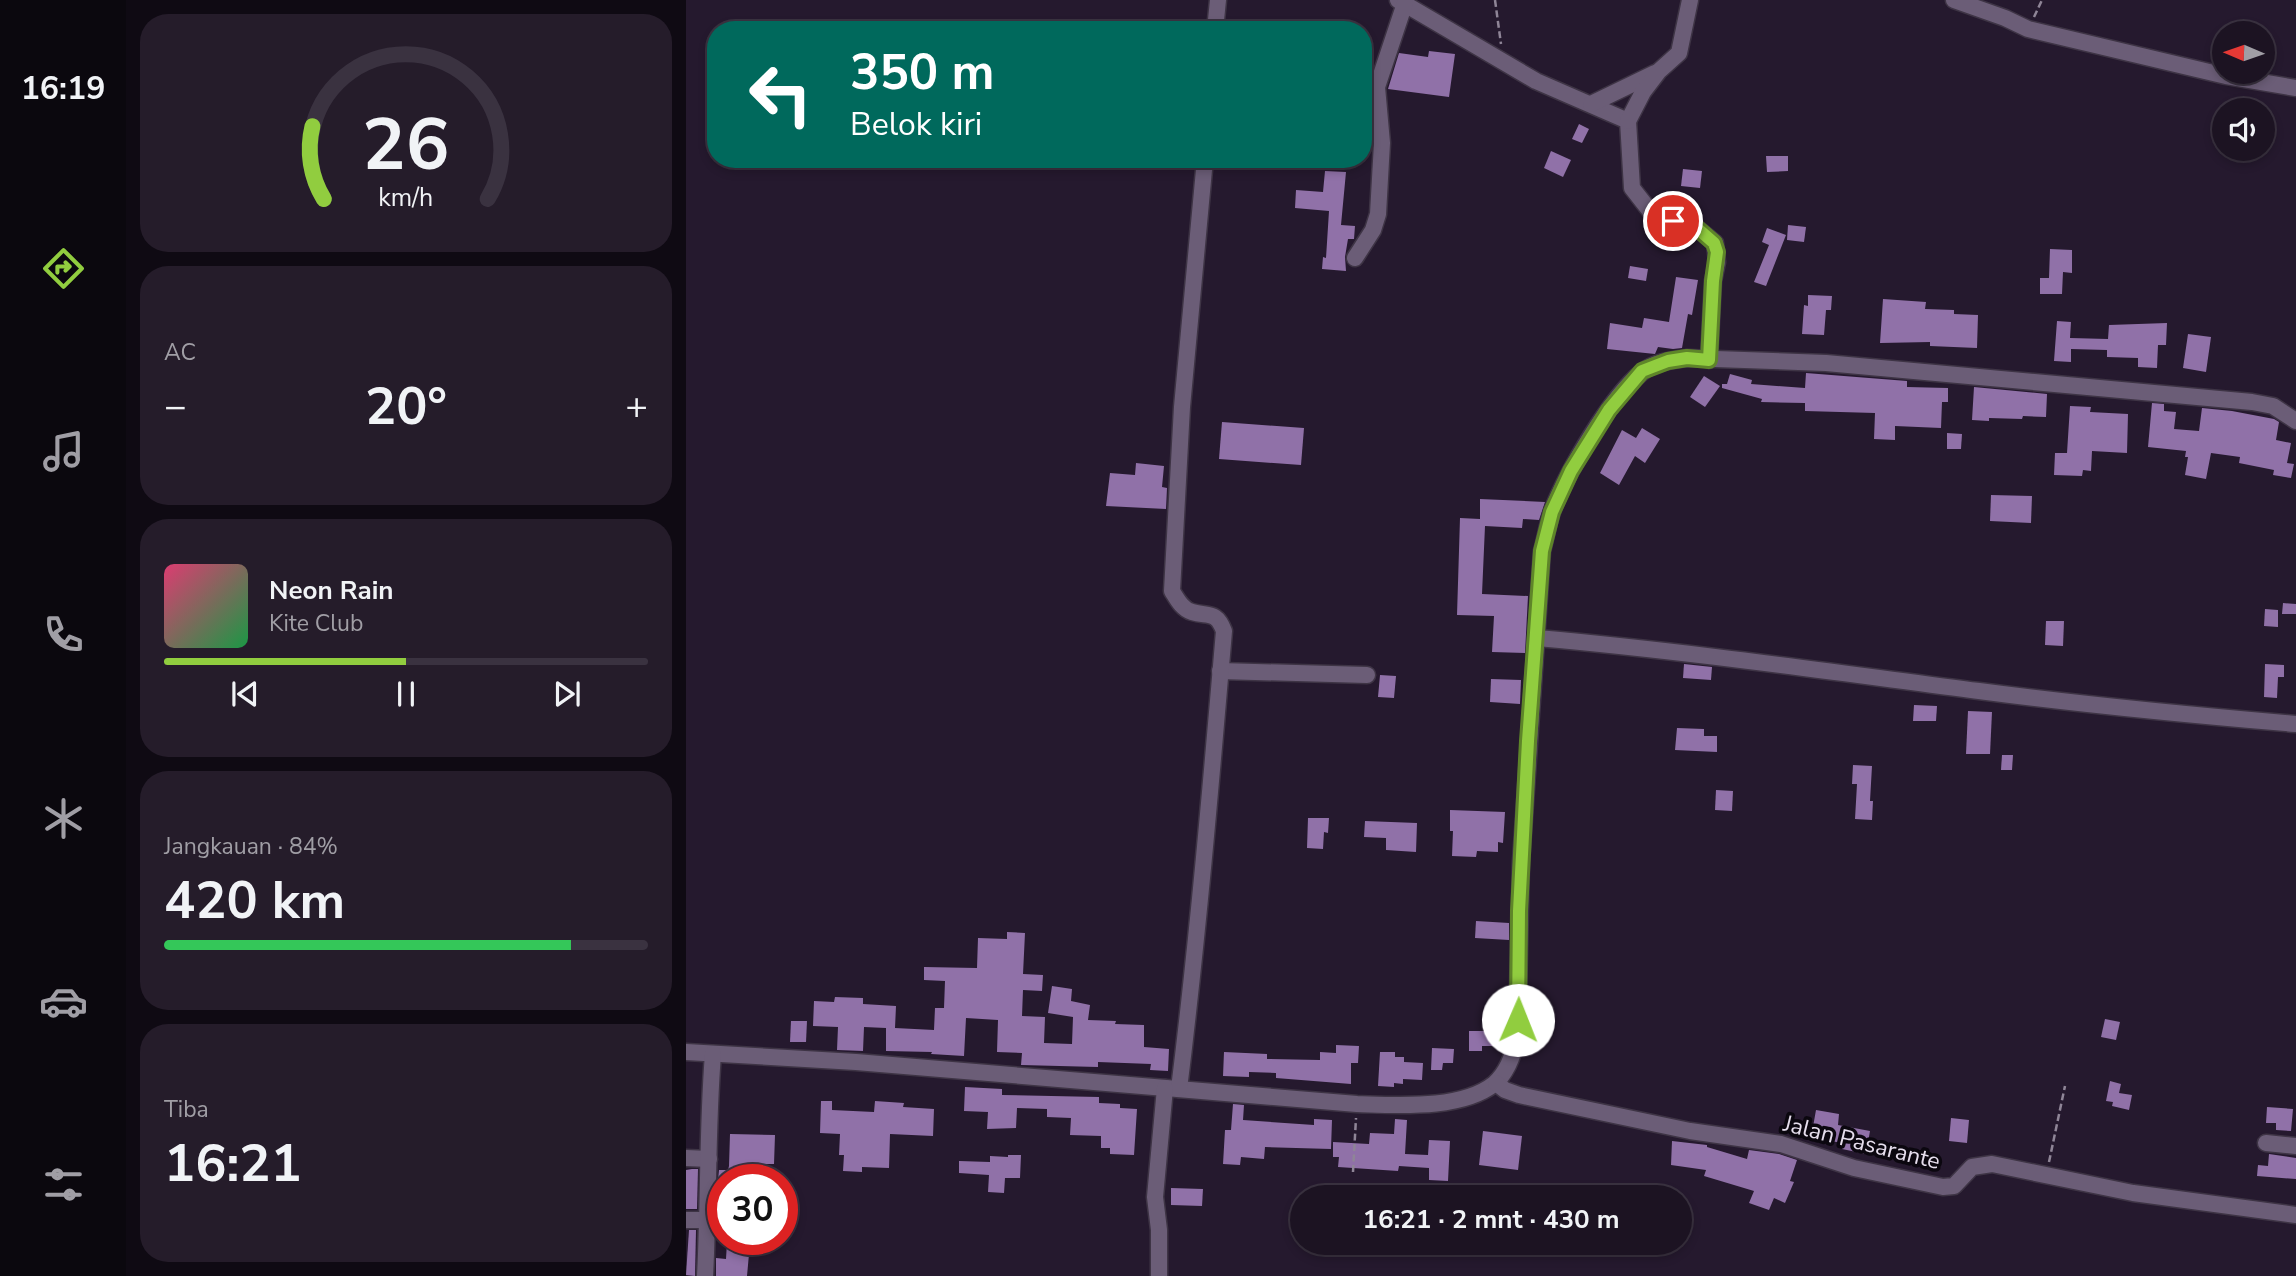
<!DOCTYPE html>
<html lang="id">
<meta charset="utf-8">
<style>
:root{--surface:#1c1322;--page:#251c2a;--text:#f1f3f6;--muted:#a09ea5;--line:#3a3240;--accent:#91cd3f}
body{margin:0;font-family:"Nunito Sans",sans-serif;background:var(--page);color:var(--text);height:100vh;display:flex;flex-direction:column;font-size:26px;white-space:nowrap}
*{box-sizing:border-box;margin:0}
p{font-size:23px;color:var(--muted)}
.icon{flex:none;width:38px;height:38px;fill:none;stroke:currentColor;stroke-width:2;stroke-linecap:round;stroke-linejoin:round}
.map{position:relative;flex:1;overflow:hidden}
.drawer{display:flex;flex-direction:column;gap:14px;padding:14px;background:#0f0a13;width:560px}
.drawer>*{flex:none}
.hud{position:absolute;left:21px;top:21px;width:665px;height:147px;border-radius:28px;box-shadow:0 4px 10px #0003,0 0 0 2px var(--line);background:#00695c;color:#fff;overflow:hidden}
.needle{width:46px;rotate:272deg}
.tools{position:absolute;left:1526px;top:21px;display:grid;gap:14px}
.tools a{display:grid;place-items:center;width:63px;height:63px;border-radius:50%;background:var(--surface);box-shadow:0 4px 10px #0003,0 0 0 2px var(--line);font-size:35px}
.speed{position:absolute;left:21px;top:1164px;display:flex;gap:14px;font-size:35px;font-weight:700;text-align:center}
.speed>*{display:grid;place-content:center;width:91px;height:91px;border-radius:50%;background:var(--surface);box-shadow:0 4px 10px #0003,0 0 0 2px var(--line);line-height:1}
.speed .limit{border:10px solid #d22;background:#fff;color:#111}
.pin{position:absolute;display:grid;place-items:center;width:60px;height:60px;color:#fff;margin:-30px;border:4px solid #fff;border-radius:50%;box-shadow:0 2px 7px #0007}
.me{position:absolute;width:77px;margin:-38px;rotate:1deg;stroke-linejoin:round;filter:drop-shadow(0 0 5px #0008)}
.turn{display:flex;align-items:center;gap:24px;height:147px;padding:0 28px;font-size:32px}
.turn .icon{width:91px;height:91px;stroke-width:2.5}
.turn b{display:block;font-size:49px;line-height:60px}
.big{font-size:52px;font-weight:700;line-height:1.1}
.drawer .tile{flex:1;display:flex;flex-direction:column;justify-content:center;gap:10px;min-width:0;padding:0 24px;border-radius:28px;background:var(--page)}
.drawer .dial{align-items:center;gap:0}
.dial svg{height:182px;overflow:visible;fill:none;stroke:var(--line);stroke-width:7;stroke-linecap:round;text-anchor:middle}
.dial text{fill:var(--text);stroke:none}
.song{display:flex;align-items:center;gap:21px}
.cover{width:84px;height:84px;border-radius:10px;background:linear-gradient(135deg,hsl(340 70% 55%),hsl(140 70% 35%))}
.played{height:7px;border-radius:4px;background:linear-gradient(90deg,var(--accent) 50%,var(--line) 50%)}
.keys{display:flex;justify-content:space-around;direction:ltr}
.heat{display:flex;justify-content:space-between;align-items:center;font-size:38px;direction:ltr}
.charge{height:10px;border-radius:5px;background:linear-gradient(90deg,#34c759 84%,var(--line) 0)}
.trip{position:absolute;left:604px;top:1185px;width:402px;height:70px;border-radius:35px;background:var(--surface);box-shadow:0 4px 10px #0003,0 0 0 2px var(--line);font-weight:700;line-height:70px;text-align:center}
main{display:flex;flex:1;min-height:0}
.tab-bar{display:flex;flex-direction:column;width:126px;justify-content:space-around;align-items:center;background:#0b080e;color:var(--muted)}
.tab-bar .icon{width:49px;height:49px}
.tab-bar .current{color:var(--accent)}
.tab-bar b{font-size:32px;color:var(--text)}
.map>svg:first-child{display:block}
.building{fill:#9071a8}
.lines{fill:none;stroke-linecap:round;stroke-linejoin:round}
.minor-casing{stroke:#3e3445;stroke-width:19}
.path{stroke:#8f8597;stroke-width:2.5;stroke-dasharray:7 3.5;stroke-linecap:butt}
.minor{stroke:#6b5d77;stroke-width:16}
.route-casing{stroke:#5e8529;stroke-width:18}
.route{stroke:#91cd3f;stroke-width:12}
.labels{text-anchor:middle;stroke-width:7;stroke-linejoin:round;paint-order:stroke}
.street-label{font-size:23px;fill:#e6deed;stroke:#0b070f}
</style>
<main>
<nav class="tab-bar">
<b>16:19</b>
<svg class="icon current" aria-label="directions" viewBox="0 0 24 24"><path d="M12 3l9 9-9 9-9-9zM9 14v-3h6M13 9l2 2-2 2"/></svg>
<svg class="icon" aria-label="music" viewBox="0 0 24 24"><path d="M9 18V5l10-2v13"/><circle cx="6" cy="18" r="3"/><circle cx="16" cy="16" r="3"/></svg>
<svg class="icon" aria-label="phone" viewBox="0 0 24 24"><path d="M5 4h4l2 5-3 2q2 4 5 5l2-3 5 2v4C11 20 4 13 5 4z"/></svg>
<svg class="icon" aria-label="climate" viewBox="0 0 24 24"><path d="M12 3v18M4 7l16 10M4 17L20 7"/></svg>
<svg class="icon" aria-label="car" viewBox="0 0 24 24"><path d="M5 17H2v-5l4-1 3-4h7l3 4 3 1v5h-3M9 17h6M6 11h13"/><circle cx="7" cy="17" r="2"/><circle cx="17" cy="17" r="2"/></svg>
<svg class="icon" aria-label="filters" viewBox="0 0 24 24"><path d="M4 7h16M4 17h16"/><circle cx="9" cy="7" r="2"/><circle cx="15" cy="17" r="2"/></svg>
</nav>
<section class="drawer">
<div class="tile dial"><svg viewBox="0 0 100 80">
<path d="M14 69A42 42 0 1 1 86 69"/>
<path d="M14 69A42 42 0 0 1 9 37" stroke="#91cd3f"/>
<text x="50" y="56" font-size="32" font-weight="700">26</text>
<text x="50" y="72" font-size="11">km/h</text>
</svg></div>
<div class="tile"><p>AC</p>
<div class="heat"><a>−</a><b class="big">20°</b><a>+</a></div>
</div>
<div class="tile">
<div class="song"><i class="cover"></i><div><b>Neon Rain</b><p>Kite Club</p></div></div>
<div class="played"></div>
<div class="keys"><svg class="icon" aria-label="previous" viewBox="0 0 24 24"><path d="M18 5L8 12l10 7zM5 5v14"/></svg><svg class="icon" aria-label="pause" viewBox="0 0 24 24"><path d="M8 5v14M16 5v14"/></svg><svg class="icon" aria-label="next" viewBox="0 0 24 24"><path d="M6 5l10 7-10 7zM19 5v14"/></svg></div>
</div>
<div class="tile"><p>Jangkauan · 84%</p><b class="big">420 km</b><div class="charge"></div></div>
<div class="tile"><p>Tiba</p><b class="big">16:21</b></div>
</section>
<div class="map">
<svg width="1610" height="1276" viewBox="0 0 1610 1276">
<rect width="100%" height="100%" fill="#25192e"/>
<g class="building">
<path d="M743,51L769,54L763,97L702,89L713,53L742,57Z"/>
<path d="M893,124L903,129L896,143L886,139Z"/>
<path d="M865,151L885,160L877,177L858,168Z"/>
<path d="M1080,156H1102V171L1081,172Z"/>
<path d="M997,169L1016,171L1014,188L995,186Z"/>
<path d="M639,171L660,172L655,225L669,226L668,239H662L659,257L660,271L636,269L637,257L640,258L643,211L609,208L610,190L637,192Z"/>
<path d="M1102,225L1120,227L1118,242L1101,240Z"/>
<path d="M1081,228L1100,235L1080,286L1068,282L1083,245L1076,242Z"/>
<path d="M1364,249L1386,250V273L1377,272L1376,294H1354V278H1363Z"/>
<path d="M944,266L962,269L960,281L942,278Z"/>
<path d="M990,277L1012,280L1006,315L1002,314L996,348L987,349L972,347L969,354L921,349L924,323L956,328L958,318L983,322Z"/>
<path d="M1122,295L1146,296L1145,310H1140L1138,335L1116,334L1118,305L1122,306Z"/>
<path d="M1197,299L1240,302L1239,309L1268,310V314L1292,315L1291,348L1244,346V342L1194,343Z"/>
<path d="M1371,321L1385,322L1384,338L1422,339L1423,325L1481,323L1480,345H1472L1471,368L1452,367V358L1421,357V350L1385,349V362L1368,361Z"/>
<path d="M1502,334L1525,337L1520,372L1497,368Z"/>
<path d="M1120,373L1221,381V387L1262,388V402H1256L1255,428L1209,426V440L1188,439L1189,413L1119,411V403L1075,402L1076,399L1036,388V384H1041L1044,374L1066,380L1065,384L1119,388Z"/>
<path d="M1018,376L1034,386L1019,407L1004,397Z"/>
<path d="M1288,387L1361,394L1360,417L1337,416L1336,419L1303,418V421L1286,420Z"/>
<path d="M1466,403L1478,404V411L1490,412L1488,429L1513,431L1516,408L1546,411L1588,419L1593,422L1590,440L1605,443L1601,463L1608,464L1605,478L1587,475L1588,470L1553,463L1554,457L1525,453L1520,479L1499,475L1502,457H1499L1500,451L1462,447Z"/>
<path d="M1384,406L1405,407L1404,412L1442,414L1441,453L1406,451L1405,471L1397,470L1396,476L1368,475L1369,453H1381Z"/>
<path d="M536,422L618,428L615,465L533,459Z"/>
<path d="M956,428L974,439L959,463L949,456L933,485L914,473L936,430L950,438Z"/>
<path d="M1261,433L1276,434L1275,449H1261Z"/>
<path d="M450,463L478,466L476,487L481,488L480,509L420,506L424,473L449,475Z"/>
<path d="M1305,495L1346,496L1345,523L1304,521Z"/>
<path d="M794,499L859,502L853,520L837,519L836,528L799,526L796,594L842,596L839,653L806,652L808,616L771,615L774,518L794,519Z"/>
<path d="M1597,603L1610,604V614H1596Z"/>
<path d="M1579,609L1592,610V627L1578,626Z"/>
<path d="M1360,621H1378L1377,646L1359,645Z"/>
<path d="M998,664L1026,667L1025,680L997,678Z"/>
<path d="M1579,664L1598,665V677H1592L1591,698L1578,697Z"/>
<path d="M694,675L710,676L708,698L692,697Z"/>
<path d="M805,679L835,680L834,704L804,702Z"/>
<path d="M1228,705L1251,706L1250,721H1227Z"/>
<path d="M1282,711L1306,712L1304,754H1280Z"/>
<path d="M991,728L1018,729V736H1031V752L989,750Z"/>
<path d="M1316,755H1327L1326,770H1315Z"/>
<path d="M1167,765L1186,766L1184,801H1187L1186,820L1169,819L1171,784H1166Z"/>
<path d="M1030,790L1047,791L1046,811L1029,810Z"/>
<path d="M764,810L819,812L817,843L812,842V852L791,851L790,857L766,856L767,831H764Z"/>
<path d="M622,818H643L642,833L638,832L637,849L621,848Z"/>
<path d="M679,821L731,823L730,852L700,850V838L678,837Z"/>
<path d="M790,921L823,923V940L789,938Z"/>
<path d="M321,932L339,933L337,974L357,975L356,991L337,990L336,1016L359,1017L358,1043L386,1044L387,1017L362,1013L366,986L386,989L385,1001L404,1005L402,1020L430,1021L429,1024L458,1025V1047L483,1049L482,1071L464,1070L465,1064L412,1062V1067L335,1065L336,1053L311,1052L312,1020L280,1018L278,1056L245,1054L246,1052L200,1051V1028L178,1027L177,1051L151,1050L152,1027L127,1026L128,1001L148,1002L149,997L177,998V1004L210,1006L209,1028L248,1030L249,1008H258L259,981L238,980V967L291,968L292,938L321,939Z"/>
<path d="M1419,1019L1434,1022L1430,1040L1415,1037Z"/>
<path d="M105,1021H121L120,1042H104Z"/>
<path d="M783,1031H809V1046H796V1051H783Z"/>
<path d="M650,1045L673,1046L672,1063H665V1084L590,1078V1073L563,1072V1077L537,1076L538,1052L581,1054V1059L634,1060V1052L650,1053Z"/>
<path d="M746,1048L768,1049L767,1063H757L756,1070H745Z"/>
<path d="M694,1052H709V1057H718V1062L737,1063L736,1080L717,1079V1084L708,1083V1087L692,1086Z"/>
<path d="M1424,1081L1435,1084L1433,1093L1446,1095L1443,1110L1426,1106L1427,1102L1420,1101Z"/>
<path d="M279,1087L316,1089V1095L413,1097V1103L434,1104V1108L451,1109L448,1155L424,1154V1148H415V1136L384,1135L385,1118L361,1117V1109L331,1108L330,1128L301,1129L302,1112L278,1111Z"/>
<path d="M135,1101H146V1110L188,1112L189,1101L218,1103L217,1107L248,1109L247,1136L204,1134L203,1168L176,1167V1172L157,1171L158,1155H153L154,1134L134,1133Z"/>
<path d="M547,1104L558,1105L557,1120L628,1125V1119L646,1120L645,1149L579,1147L578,1159L555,1157L554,1165L537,1164L539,1130H545Z"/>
<path d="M1581,1107L1607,1109L1605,1131L1590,1130V1123H1580Z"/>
<path d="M1130,1110L1153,1114L1152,1125L1184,1131L1180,1154L1156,1149L1157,1143L1125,1138Z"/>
<path d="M1265,1118L1283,1120L1281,1143L1263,1141Z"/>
<path d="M709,1119L721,1120L719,1154L742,1155L743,1140L764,1141L762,1181L743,1180V1168L713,1166L712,1171L652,1167L653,1157H647V1142L683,1144L684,1133L708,1134Z"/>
<path d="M797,1131L836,1136L832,1170L793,1165Z"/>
<path d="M44,1134L89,1135L88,1164H72L71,1180H32L33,1170H42L43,1166Z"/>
<path d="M986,1141L1021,1145V1147L1061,1159L1063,1150L1093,1154L1111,1160L1104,1181L1108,1182L1099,1203L1088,1198L1083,1210L1063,1203L1068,1191L1018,1176L1020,1170L985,1165Z"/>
<path d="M1583,1154L1610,1158V1179L1571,1176L1572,1165L1582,1166Z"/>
<path d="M322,1155H335L334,1178H319L318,1193L302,1192L303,1175L273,1173V1161L304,1162V1156L322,1157Z"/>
<path d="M6,1169H12L11,1209H0V1170Z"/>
<path d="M485,1188L517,1189L516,1206L485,1205Z"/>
<path d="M3,1230H10L9,1276L0,1275Z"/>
<path d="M41,1242L64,1243L61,1276H30V1258L40,1259Z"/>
</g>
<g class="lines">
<defs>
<g id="minor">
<path d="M712,0L850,81L942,121L946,188L964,211L1012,229L1029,243L1031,262L1027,281L1023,360"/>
<path d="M1268,0L1319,18L1342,29L1540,76L1610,88"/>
<path d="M529,30L532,0"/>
<path d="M905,104L969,73"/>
<path d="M942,121L957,92L973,71L993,53L1004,0"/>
<path d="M669,258L687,230L692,214L696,143L691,87L719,3"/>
<path d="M851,638C999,651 1146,672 1293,691C1399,705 1504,715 1610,724"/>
<path d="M534,671L681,675"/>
<path d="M0,1052L170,1062L671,1104C712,1105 775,1110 808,1084C822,1072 828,1053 831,1036L835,862L856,551C860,537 862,522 867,509C882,471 924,398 955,373C968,362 985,360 1001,358L1140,363L1566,402L1587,406L1610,421"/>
<path d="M810,1083L819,1090L833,1095L1004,1131L1095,1144L1168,1168L1257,1187L1268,1186L1286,1167L1306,1164L1447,1193L1610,1215"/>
<path d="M493,1089C512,936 525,784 538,631C530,610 522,617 506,612C496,609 491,599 486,591L496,407L519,159"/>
<path d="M1580,1143L1610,1146"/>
<path d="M0,1158L23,1159"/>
<path d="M0,1220H22"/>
<path d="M19,1276C23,1202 21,1128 27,1054"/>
<path d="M473,1276V1230L469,1197L479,1088"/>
</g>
</defs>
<use href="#minor" class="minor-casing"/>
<g class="path">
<path d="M809,0L815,44"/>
<path d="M1348,17L1356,0"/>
<path d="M1363,1162L1379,1086"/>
<path d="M667,1172L670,1118"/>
</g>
<use href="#minor" class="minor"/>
</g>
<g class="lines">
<defs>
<path id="route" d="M832,1020L833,911L842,741L856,551L866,512L885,471L923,410L956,371L982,361L1001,358L1023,360L1027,281L1031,252L1028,243L1012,229L987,221"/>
</defs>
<use href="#route" class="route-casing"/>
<use href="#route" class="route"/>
</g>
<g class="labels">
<g class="street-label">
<text transform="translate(1176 1142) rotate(14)" y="8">Jalan Pasarante</text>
</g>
</g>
</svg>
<div class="tools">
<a><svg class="needle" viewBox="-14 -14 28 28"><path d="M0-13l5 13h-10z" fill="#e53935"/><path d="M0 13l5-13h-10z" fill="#a09ea5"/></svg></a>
<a><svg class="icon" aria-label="sound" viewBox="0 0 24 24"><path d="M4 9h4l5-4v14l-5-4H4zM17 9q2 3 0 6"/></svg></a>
</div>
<div class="speed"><div class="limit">30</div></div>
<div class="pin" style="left:987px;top:221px;background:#d93025"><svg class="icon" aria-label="arrive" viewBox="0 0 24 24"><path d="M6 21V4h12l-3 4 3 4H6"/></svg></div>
<svg class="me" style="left:832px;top:1020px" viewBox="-20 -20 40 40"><circle r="19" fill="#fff"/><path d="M0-13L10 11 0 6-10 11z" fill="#91cd3f"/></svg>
<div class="trip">16:21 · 2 mnt · 430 m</div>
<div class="hud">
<div class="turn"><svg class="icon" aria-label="left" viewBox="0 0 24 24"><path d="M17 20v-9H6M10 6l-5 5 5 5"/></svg><div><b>350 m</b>Belok kiri</div></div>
</div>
</div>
</main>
